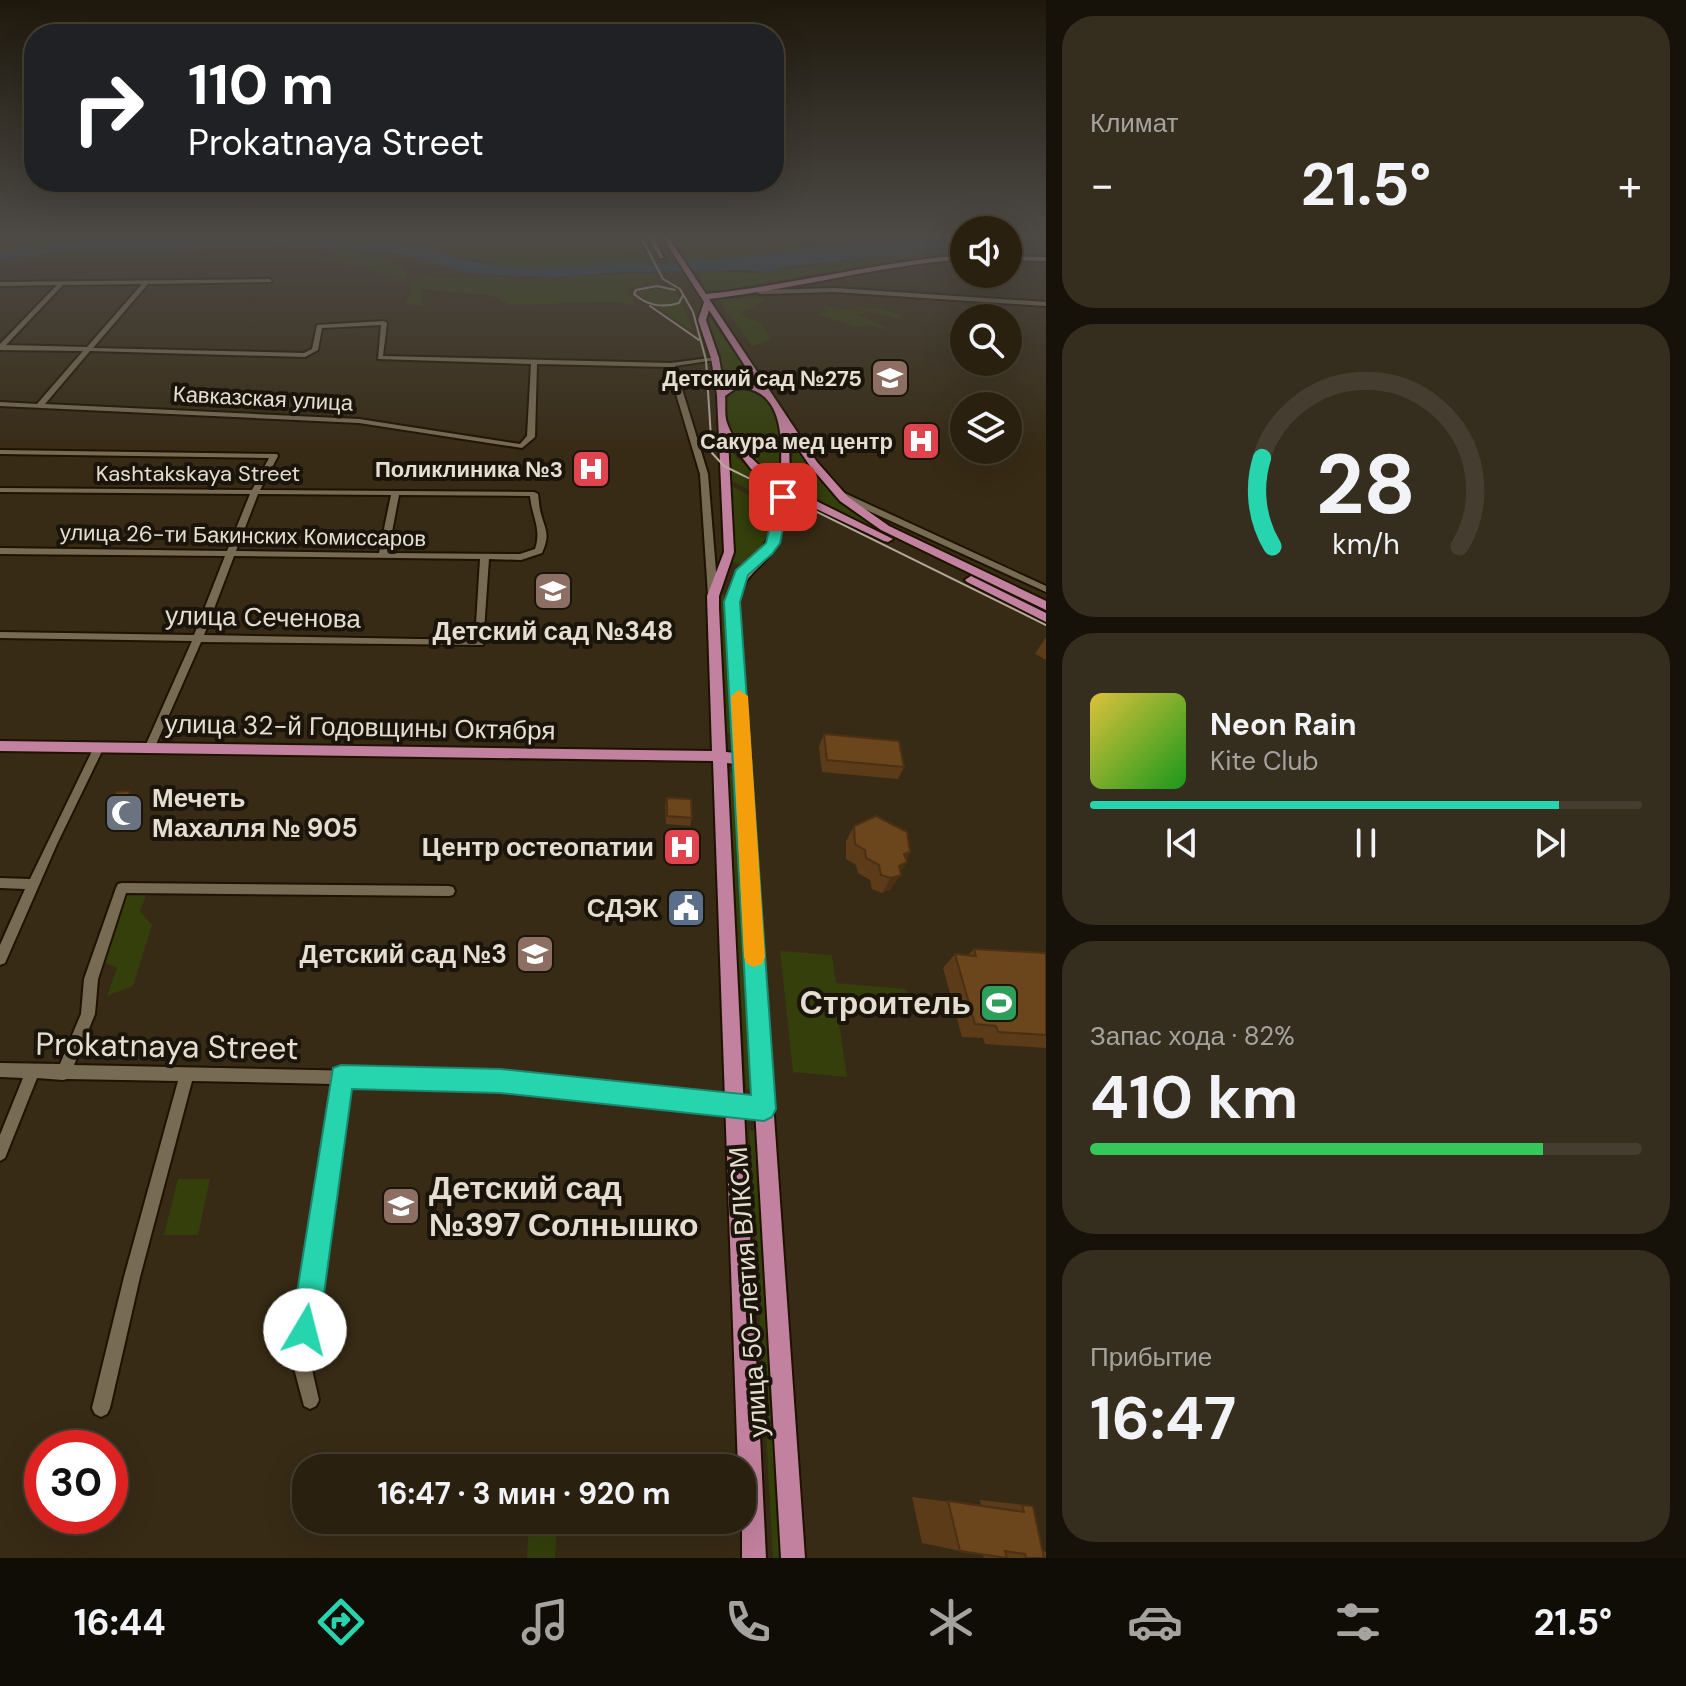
<!DOCTYPE html>
<html lang="ru">
<meta charset="utf-8">
<style>
:root{--surface:#292010;--page:#352d1e;--text:#f1f3f6;--muted:#a5a39f;--line:#453e30;--accent:#26d5ae}
body{margin:0;font-family:"DM Sans",sans-serif;background:var(--page);color:var(--text);height:100vh;display:flex;flex-direction:column;font-size:30px;white-space:nowrap}
*{box-sizing:border-box;margin:0}
p{font-size:26px;color:var(--muted)}
.icon{flex:none;width:44px;height:44px;fill:none;stroke:currentColor;stroke-width:2;stroke-linecap:round;stroke-linejoin:round}
.map{position:relative;flex:1;overflow:hidden}
.drawer{display:flex;flex-direction:column;gap:16px;padding:16px;background:#171209;width:640px}
.drawer>*{flex:none}
.guide{position:absolute;left:24px;top:24px;width:760px;height:168px;border-radius:32px;box-shadow:0 8px 32px #0002,0 0 0 2px var(--line);background:#202124;color:#fff;overflow:hidden}
.tools{position:absolute;left:950px;top:216px;display:grid;gap:16px}
.tools a{display:grid;place-items:center;width:72px;height:72px;border-radius:50%;background:var(--surface);box-shadow:0 8px 32px #0002,0 0 0 2px var(--line);font-size:40px}
.speed{position:absolute;left:24px;top:1430px;display:flex;gap:16px;font-size:40px;font-weight:700;text-align:center}
.speed>*{display:grid;place-content:center;width:104px;height:104px;border-radius:50%;background:var(--surface);box-shadow:0 8px 32px #0002,0 0 0 2px var(--line);line-height:1}
.speed .limit{border:12px solid #d22;background:#fff;color:#111}
.pin{position:absolute;display:grid;place-items:center;width:68px;height:68px;color:#fff;margin:-34px;border-radius:16px;box-shadow:0 4px 12px #0006}
.me{position:absolute;width:88px;margin:-44px;rotate:8deg;stroke-linejoin:round;filter:drop-shadow(0 0 6px #0008)}
.turn{display:flex;align-items:center;gap:28px;height:168px;padding:0 32px;font-size:36px}
.turn .icon{width:104px;height:104px;stroke-width:2.5}
.turn b{display:block;font-size:56px;line-height:68px}
.big{font-size:60px;font-weight:700;line-height:1.1}
.drawer .tile{flex:1;display:flex;flex-direction:column;justify-content:center;gap:12px;min-width:0;padding:0 28px;border-radius:32px;background:var(--page)}
.drawer .dial{align-items:center;gap:0}
.dial svg{height:208px;overflow:visible;fill:none;stroke:var(--line);stroke-width:7;stroke-linecap:round;text-anchor:middle}
.dial text{fill:var(--text);stroke:none}
.song{display:flex;align-items:center;gap:24px}
.cover{width:96px;height:96px;border-radius:12px;background:linear-gradient(135deg,hsl(50 70% 55%),hsl(120 70% 35%))}
.played{height:8px;border-radius:4px;background:linear-gradient(90deg,var(--accent) 85%,var(--line) 85%)}
.keys{display:flex;justify-content:space-around;direction:ltr}
.heat{display:flex;justify-content:space-between;align-items:center;font-size:44px;direction:ltr}
.charge{height:12px;border-radius:6px;background:linear-gradient(90deg,#34c759 82%,var(--line) 0)}
.trip{position:absolute;left:292px;top:1454px;width:464px;height:80px;border-radius:32px;background:var(--surface);box-shadow:0 8px 32px #0002,0 0 0 2px var(--line);font-weight:700;line-height:80px;text-align:center}
.tabs{display:flex;height:128px;justify-content:space-around;align-items:center;background:#100d06;color:var(--muted)}
.tabs .icon{width:56px;height:56px}
.tabs .active{color:var(--accent)}
.tabs b{font-size:36px;color:var(--text)}
main{display:flex;flex:1;min-height:0}
.map>svg:first-child{display:block}
.green{fill:#343f0c}
.water{fill:#21456b}
.lines{fill:none;stroke-linecap:round;stroke-linejoin:round}
.minor-casing{stroke:#1e1301;stroke-width:4}
.major-casing{stroke:#1e1301;stroke-width:4}
.minor{fill:#786b53;fill-rule:evenodd}
.major{fill:#c2819e;fill-rule:evenodd}
.tram{stroke:#b3aa9a;stroke-width:2}
.wall{fill:#5c3b18}
.shaded-wall{fill:#4b3014}
.building{fill:#6b451c;stroke:#4b3014;stroke-width:2}
.route{fill:#26d5ae;stroke:#198a71;stroke-width:2}
.slow{fill:#f59e0b}
.labels{text-anchor:middle;stroke-width:8;stroke-linejoin:round;paint-order:stroke}
.far-poi-label{font-size:22px;font-weight:bold;fill:#e5ddd0;stroke:#1a140b;text-anchor:end}
.far-street-label{font-size:22px;fill:#e5ddd0;stroke:#1a140b}
.street-label{font-size:26px;fill:#e5ddd0;stroke:#1a140b}
.poi-label{font-size:26px;font-weight:bold;fill:#e5ddd0;stroke:#1a140b;text-anchor:end}
.near-poi-label{font-size:32px;font-weight:bold;fill:#e5ddd0;stroke:#1a140b;text-anchor:end}
.near-street-label{font-size:32px;fill:#e5ddd0;stroke:#1a140b}
</style>
<main>
<div class="map">
<svg width="1046" height="1558" viewBox="0 0 1046 1558">
<rect width="100%" height="100%" fill="#372b15"/>
<g class="green">
<path d="M0,235H283L317,239H238L216,242L90,240L0,253Z"/>
<path d="M364,235H635L645,254L625,252L628,258L630,255L648,258L652,265L526,269L497,266L493,261L448,256L408,242L362,240Z"/>
<path d="M669,235L707,242L728,237L737,243L798,236L803,238L797,244L809,247L687,264Z"/>
<path d="M964,250V255L932,254L717,291L705,289L698,271L766,273L930,251Z"/>
<path d="M354,252L399,265L407,273L405,278C384,275 366,269 346,264C334,261 324,262 312,258Z"/>
<path d="M657,273L658,280L631,287L627,291L638,306L610,302L511,305L493,296L424,289L421,290L422,306L405,304L414,282L422,277L476,279L500,276L512,280L556,281L574,276Z"/>
<path d="M651,288L677,293L694,332L636,293Z"/>
<path d="M761,297L765,301L740,314L761,323L771,340L752,346L719,300Z"/>
<path d="M696,304H701L748,373L751,377L747,380L724,381L718,348Z"/>
<path d="M822,305L842,309L881,308L903,316L898,319L868,311L858,315L892,330L873,326L857,327L816,314L827,311Z"/>
<path d="M742,388C786,396 780,446 779,480C749,464 722,429 726,395Z"/>
<path d="M728,445L738,459L775,489L771,502L732,481Z"/>
<path d="M799,448L811,470L832,494L876,530L787,488L793,454Z"/>
<path d="M731,486L773,507C766,542 770,543 741,565L733,562Z"/>
<path d="M720,594H724L732,734L726,733Z"/>
<path d="M731,772L735,776L754,1090L746,1089L729,775Z"/>
<path d="M126,893H147L140,911L152,925L133,986L107,996L117,968L101,961Z"/>
<path d="M780,951L832,955L836,983L906,989L910,1008L836,1002L847,1077L793,1072Z"/>
<path d="M749,1130L756,1131L782,1558H773Z"/>
<path d="M178,1179H210L198,1235H164Z"/>
<path d="M529,1520H557L555,1558H527Z"/>
</g>
<path class="water" d="M283,235H354L318,239L391,243L438,251L443,255L473,262L526,269L635,263L659,265L774,253L885,235H964V248L791,266L767,273L754,270L618,272L558,277L501,275L468,273L407,255L273,245L169,251H62L0,261V253C31,250 61,240 92,240C166,239 241,243 315,239Z"/>
<g class="lines">
<defs>
<g id="minor">
<path d="M270,279L272,282L148,284L93,348L304,353L312,349L317,325L384,321L387,323L383,356L671,363L717,357V359L715,360L675,366L708,474L718,595L716,597H710L708,595L700,474L668,367L537,364L535,437L522,448L359,423L0,406V402L37,404L83,351L0,350V344L57,285L0,286V282ZM142,284L87,347L6,345L63,285ZM381,325L378,359L531,364L527,436L520,444L359,419L45,404L90,351L305,357L318,350L322,328Z"/>
<path d="M835,288L1046,302V306L835,292L760,294L757,292L760,290Z"/>
<path d="M0,450L277,454L278,456L260,490L534,492L538,494C539,500 539,508 541,514C546,532 550,534 542,553L521,560L489,559L483,645L201,642L154,749L149,753L144,749L192,641L0,638V632L194,635L225,556L0,554V548L227,551L250,494L0,492V488L252,490L269,458L0,454ZM258,494L391,495L379,553L236,551ZM399,495L530,496C532,517 542,529 535,549L520,554L388,553ZM234,556L480,559L475,640L204,635Z"/>
<path d="M836,492H842L1046,586V592L836,496Z"/>
<path d="M99,743L104,747L57,844L5,963L0,965V945L25,889L0,888V878L30,879L94,747Z"/>
<path d="M122,883L449,886L453,887L455,891L453,895L449,896L126,893L98,979L95,1014L74,1065L500,1074L764,1102L769,1104L771,1109L769,1114L764,1116L500,1088L347,1085L310,1361L319,1400L316,1406L310,1409L304,1406L292,1361L333,1084L192,1081L140,1277L110,1408L107,1414L101,1417L95,1414L92,1408L124,1277L178,1081L67,1079L63,1080L37,1078L5,1158L0,1161V1135L23,1078L0,1077V1063L60,1064L81,1014L84,979L116,888L118,884Z"/>
</g>
<g id="major">
<path d="M646,235H652L664,258H660Z"/>
<path d="M661,235H667L706,294C793,285 877,262 964,255V259C878,266 795,289 709,299L817,462L848,497L889,526L1046,601V610L881,530L840,501L810,466L789,435L790,488L893,539L888,542L884,541L789,496C787,517 783,539 769,556C753,575 745,575 738,602L805,1558H781L735,764L727,763L766,1558H742V1468H738L713,761L0,751V741L712,751L707,596L724,552L717,395L711,358L698,320L704,302ZM709,310L758,386L738,383L724,388L719,358L706,320ZM744,388C787,394 782,449 780,482C761,468 734,445 727,423C724,415 726,404 725,396L735,389ZM728,439L751,469L779,490L770,535L760,553L739,572L733,581L726,602L735,753L726,752L719,609V596L734,552Z"/>
<path d="M1008,256L1046,257V261L1008,260Z"/>
<path d="M971,576L1046,613V622L967,582L965,580Z"/>
</g>
</defs>
<use href="#minor" class="minor-casing"/>
<use href="#major" class="major-casing"/>
<use href="#minor" class="minor"/>
<use href="#major" class="major"/>
<g class="tram">
<path d="M640,235L663,279L680,289L693,312L706,360L712,453L724,466L1046,625"/>
<path d="M675,290L657,286L636,290L634,294C648,306 662,308 679,303L683,295"/>
<path d="M650,306L699,340"/>
</g>
</g>
<g class="wall">
<path d="M1046,637V660L1035,654Z"/>
<path d="M824,734L904,767L898,779L822,772L819,746Z"/>
<path d="M667,798L692,818L690,826L666,824L665,805Z"/>
<path d="M134,799L126,828H113L108,821Z"/>
<path d="M854,826L910,852L891,889L882,893L872,889L870,880L858,873L856,865L846,859V841Z"/>
<path d="M974,949L1046,953V1048L985,1044L983,1038L962,1037L943,968L955,954L968,955Z"/>
<path d="M912,1497L981,1506L980,1500L1033,1506L1043,1551L1046,1552V1558H984L983,1555L960,1551L922,1543Z"/>
</g>
<g class="shaded-wall">
<path d="M130,791L134,799L126,828L121,820Z"/>
<path d="M910,852L903,864L907,862L898,876L901,875L891,889L882,893L904,854Z"/>
</g>
<g class="building">
<path d="M824,734L899,741L904,767L827,760Z"/>
<path d="M130,791L121,820L108,821L116,792Z"/>
<path d="M667,798L691,799L692,818L667,816Z"/>
<path d="M876,816L907,832L910,852L904,854L907,862L899,866L901,875L891,878L881,875L879,865L866,858L865,850L855,844L854,826Z"/>
<path d="M974,949L1046,953V1035L998,1032L996,1026L975,1024L955,954L976,956Z"/>
<path d="M948,1501L1024,1512L1022,1505L1033,1506L1044,1558H1026L1025,1554L1005,1551L1007,1558L960,1551Z"/>
</g>
<linearGradient id="sky" x2="0" y2="1"><stop stop-color="#1e180c"/><stop offset="0.52" stop-color="#4d4a46"/><stop offset="1" stop-color="#4d4a46" stop-opacity="0"/></linearGradient>
<rect width="1046" height="453" fill="url(#sky)"/>
<path class="route" d="M778,494L790,497L780,543L772,554L748,575L740,602L776,1109L772,1117L764,1121L500,1093L352,1089L319,1330L315,1340L305,1344L296,1340L291,1330L333,1068L341,1065L500,1069L751,1095L724,602L736,570L766,543Z"/>
<path class="slow" d="M739,690L748,696L765,957L762,964L754,967L747,964L744,957L731,696Z"/>
<defs>
<symbol id="school-square" viewBox="-11 -11 22 22"><rect x="-9" y="-9" width="18" height="18" rx="4" fill="#8d6e63" stroke="#1a140b"/><path d="M0-5L7-2L0 1L-7-2ZM-4 1L0 2.5L4 1V4Q0 6-4 4Z" fill="#fff"/></symbol>
<symbol id="hospital-square" viewBox="-11 -11 22 22"><rect x="-9" y="-9" width="18" height="18" rx="4" fill="#e0444e" stroke="#1a140b"/><path d="M-5-5h3v3.5h4V-5h3V5h-3V1.5h-4V5h-3Z" fill="#fff"/></symbol>
<symbol id="mosque-square" viewBox="-11 -11 22 22"><rect x="-9" y="-9" width="18" height="18" rx="4" fill="#6b7280" stroke="#1a140b"/><path d="M3.5-4.9A6 6 0 1 0 3.5 4.9A5 5 0 1 1 3.5-4.9Z" fill="#fff"/></symbol>
<symbol id="civic-square" viewBox="-11 -11 22 22"><rect x="-9" y="-9" width="18" height="18" rx="4" fill="#5c6f8a" stroke="#1a140b"/><path d="M-.6-6.5H3V-4.5H.6V-3L4-1V1h2V6H-6V1h2V-1L-.6-3ZM-1.2 2.5V6h2.4V2.5Z" fill="#fff"/></symbol>
<symbol id="stadium-square" viewBox="-11 -11 22 22"><rect x="-9" y="-9" width="18" height="18" rx="4" fill="#2e9e5b" stroke="#1a140b"/><path d="M0-5a6.5 5 0 1 0 0 10a6.5 5 0 1 0 0-10ZM-3.5-1.8h7v3.6h-7Z" fill="#fff"/></symbol>
</defs>
<g fill-rule="evenodd">
<use href="#school-square" x="868" y="356" width="44" height="44"/>
<use href="#hospital-square" x="899" y="419" width="44" height="44"/>
<use href="#hospital-square" x="569" y="447" width="44" height="44"/>
<use href="#school-square" x="531" y="569" width="44" height="44"/>
<use href="#mosque-square" x="102" y="791" width="44" height="44"/>
<use href="#hospital-square" x="660" y="825" width="44" height="44"/>
<use href="#civic-square" x="664" y="886" width="44" height="44"/>
<use href="#school-square" x="513" y="932" width="44" height="44"/>
<use href="#stadium-square" x="977" y="981" width="44" height="44"/>
<use href="#school-square" x="379" y="1184" width="44" height="44"/>
</g>
<g class="labels">
<g class="far-poi-label">
<text x="862" y="386">Детский сад №275</text>
<text x="893" y="449">Сакура мед центр</text>
<text x="563" y="477">Поликлиника №3</text>
</g>
<g class="far-street-label">
<text transform="translate(263 398) rotate(3)" y="8">Кавказская улица</text>
<text x="198" y="481">Kashtakskaya Street</text>
<text transform="translate(243 535) rotate(1)" y="8">улица 26-ти Бакинских Комиссаров</text>
</g>
<g class="street-label">
<text transform="translate(263 617) rotate(1)" y="9">улица Сеченова</text>
<text transform="translate(360 727) rotate(1)" y="9">улица 32-й Годовщины Октября</text>
<text transform="translate(748 1292) rotate(-94)" y="9">улица 50-летия ВЛКСМ</text>
</g>
<g class="poi-label">
<text x="553" y="640" text-anchor="middle">Детский сад №348</text>
<text x="152" y="807" text-anchor="start">Мечеть<tspan x="152" dy="30">Махалля № 905</tspan></text>
<text x="654" y="856">Центр остеопатии</text>
<text x="658" y="917">СДЭК</text>
<text x="507" y="963">Детский сад №3</text>
</g>
<g class="near-poi-label">
<text x="971" y="1014">Cтроитель</text>
<text x="429" y="1199" text-anchor="start">Детский сад<tspan x="429" dy="37">№397 Солнышко</tspan></text>
</g>
<g class="near-street-label">
<text transform="translate(167 1046) rotate(1)" y="11">Prokatnaya Street</text>
</g>
</g>
</svg>
<div class="tools">
<a><svg class="icon" aria-label="sound" viewBox="0 0 24 24"><path d="M4 9h4l5-4v14l-5-4H4zM17 9q2 3 0 6"/></svg></a>
<a><svg class="icon" aria-label="search" viewBox="0 0 24 24"><circle cx="10" cy="10" r="6"/><path d="M15 15l6 6"/></svg></a>
<a><svg class="icon" aria-label="layers" viewBox="0 0 24 24"><path d="M12 4l9 5-9 5-9-5zM3 14l9 5 9-5"/></svg></a>
</div>
<div class="speed"><div class="limit">30</div></div>
<div class="pin" style="left:783px;top:497px;background:#d93025"><svg class="icon" aria-label="arrive" viewBox="0 0 24 24"><path d="M6 21V4h12l-3 4 3 4H6"/></svg></div>
<svg class="me" style="left:305px;top:1330px" viewBox="-20 -20 40 40"><circle r="19" fill="#fff"/><path d="M0-13L10 11 0 6-10 11z" fill="#26d5ae"/></svg>
<div class="trip">16:47 · 3 мин · 920 m</div>
<div class="guide">
<div class="turn"><svg class="icon" aria-label="right" viewBox="0 0 24 24"><path d="M7 20v-9h11M14 6l5 5-5 5"/></svg><div><b>110 m</b>Prokatnaya Street</div></div>
</div>
</div>
<section class="drawer">
<div class="tile"><p>Климат</p>
<div class="heat"><a>−</a><b class="big">21.5°</b><a>+</a></div>
</div>
<div class="tile dial"><svg viewBox="0 0 100 80">
<path d="M14 69A42 42 0 1 1 86 69"/>
<path d="M14 69A42 42 0 0 1 10 35" stroke="#26d5ae"/>
<text x="50" y="56" font-size="32" font-weight="700">28</text>
<text x="50" y="72" font-size="11">km/h</text>
</svg></div>
<div class="tile">
<div class="song"><i class="cover"></i><div><b>Neon Rain</b><p>Kite Club</p></div></div>
<div class="played"></div>
<div class="keys"><svg class="icon" aria-label="previous" viewBox="0 0 24 24"><path d="M18 5L8 12l10 7zM5 5v14"/></svg><svg class="icon" aria-label="pause" viewBox="0 0 24 24"><path d="M8 5v14M16 5v14"/></svg><svg class="icon" aria-label="next" viewBox="0 0 24 24"><path d="M6 5l10 7-10 7zM19 5v14"/></svg></div>
</div>
<div class="tile"><p>Запас хода · 82%</p><b class="big">410 km</b><div class="charge"></div></div>
<div class="tile"><p>Прибытие</p><b class="big">16:47</b></div>
</section>
</main>
<nav class="tabs">
<b>16:44</b>
<svg class="icon active" aria-label="directions" viewBox="0 0 24 24"><path d="M12 3l9 9-9 9-9-9zM9 14v-3h6M13 9l2 2-2 2"/></svg>
<svg class="icon" aria-label="music" viewBox="0 0 24 24"><path d="M9 18V5l10-2v13"/><circle cx="6" cy="18" r="3"/><circle cx="16" cy="16" r="3"/></svg>
<svg class="icon" aria-label="phone" viewBox="0 0 24 24"><path d="M5 4h4l2 5-3 2q2 4 5 5l2-3 5 2v4C11 20 4 13 5 4z"/></svg>
<svg class="icon" aria-label="climate" viewBox="0 0 24 24"><path d="M12 3v18M4 7l16 10M4 17L20 7"/></svg>
<svg class="icon" aria-label="car" viewBox="0 0 24 24"><path d="M5 17H2v-5l4-1 3-4h7l3 4 3 1v5h-3M9 17h6M6 11h13"/><circle cx="7" cy="17" r="2"/><circle cx="17" cy="17" r="2"/></svg>
<svg class="icon" aria-label="filters" viewBox="0 0 24 24"><path d="M4 7h16M4 17h16"/><circle cx="9" cy="7" r="2"/><circle cx="15" cy="17" r="2"/></svg>
<b>21.5°</b>
</nav>
